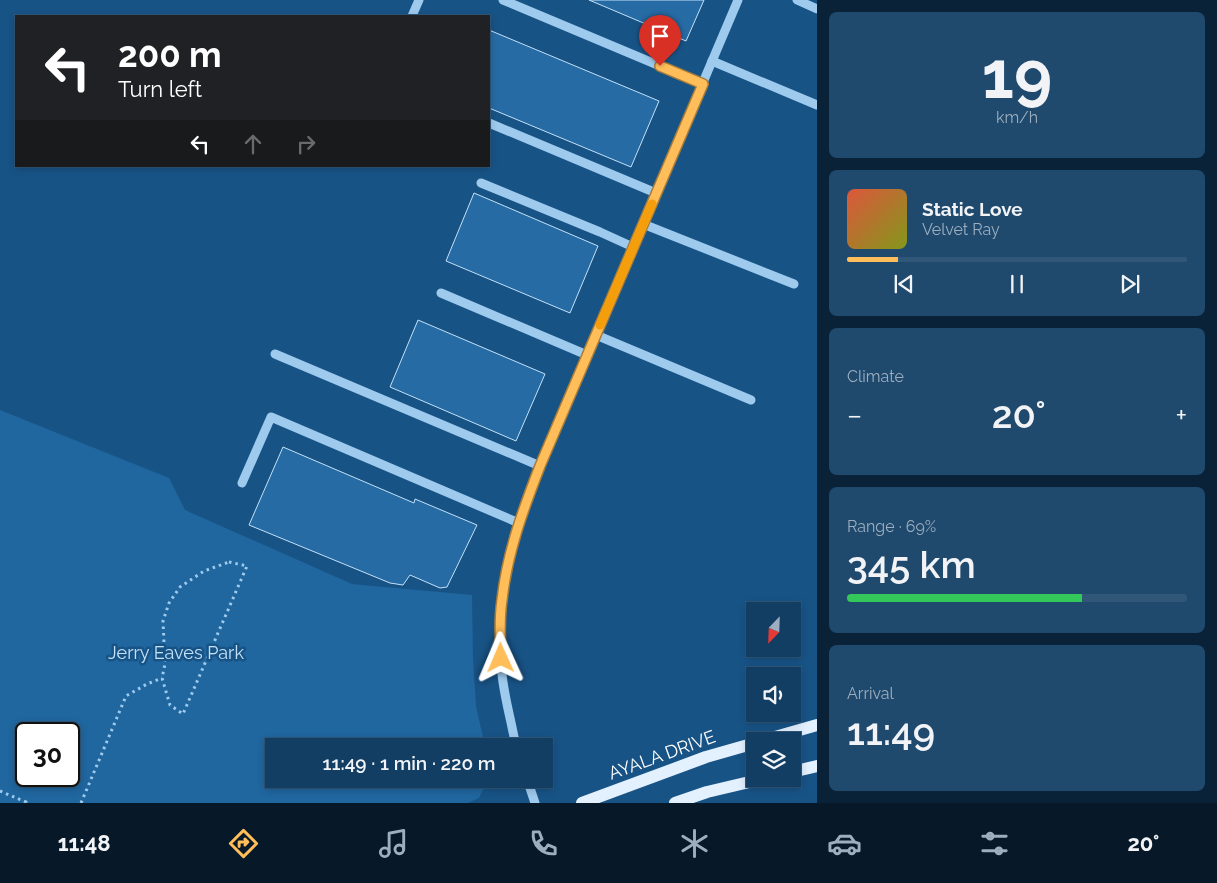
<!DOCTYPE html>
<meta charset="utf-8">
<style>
:root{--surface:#123e64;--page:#1f496d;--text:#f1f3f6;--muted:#9caebf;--line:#315778;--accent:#ffbe59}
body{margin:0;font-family:Raleway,sans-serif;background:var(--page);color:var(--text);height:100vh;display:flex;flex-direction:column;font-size:19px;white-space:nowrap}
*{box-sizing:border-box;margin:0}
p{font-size:16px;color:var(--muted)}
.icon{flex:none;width:28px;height:28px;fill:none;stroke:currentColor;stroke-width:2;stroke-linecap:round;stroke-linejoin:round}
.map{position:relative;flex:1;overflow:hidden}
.panel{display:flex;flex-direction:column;gap:12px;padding:12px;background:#0a2237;width:400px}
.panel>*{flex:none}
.banner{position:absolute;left:15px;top:15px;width:475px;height:152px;border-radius:0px;box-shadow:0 2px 8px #0003,0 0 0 1px var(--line);background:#202124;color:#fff;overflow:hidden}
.needle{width:32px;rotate:203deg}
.buttons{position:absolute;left:746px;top:602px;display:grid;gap:10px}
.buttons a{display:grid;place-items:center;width:55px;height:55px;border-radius:0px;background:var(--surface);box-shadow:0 2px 8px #0003,0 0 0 1px var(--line);font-size:25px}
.speed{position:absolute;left:15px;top:722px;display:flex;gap:10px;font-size:25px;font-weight:700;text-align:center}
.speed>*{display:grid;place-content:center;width:65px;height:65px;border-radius:50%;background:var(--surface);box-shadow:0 2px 8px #0003,0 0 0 1px var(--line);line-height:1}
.speed .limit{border:2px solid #111;border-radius:8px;background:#fff;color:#111}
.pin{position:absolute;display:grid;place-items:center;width:42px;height:42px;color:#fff;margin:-51px -21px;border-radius:50% 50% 50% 0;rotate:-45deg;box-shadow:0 0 5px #0007}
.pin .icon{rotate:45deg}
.me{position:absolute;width:55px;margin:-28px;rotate:359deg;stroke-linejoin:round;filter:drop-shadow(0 0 4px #0008)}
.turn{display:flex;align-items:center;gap:18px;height:105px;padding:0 20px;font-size:22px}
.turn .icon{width:65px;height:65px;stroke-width:2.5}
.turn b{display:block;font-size:35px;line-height:42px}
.lanes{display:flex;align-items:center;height:48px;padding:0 20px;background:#0003;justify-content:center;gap:25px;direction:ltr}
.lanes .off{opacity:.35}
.big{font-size:38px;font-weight:600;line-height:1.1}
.panel .tile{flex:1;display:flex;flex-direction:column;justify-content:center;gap:8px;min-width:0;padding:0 18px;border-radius:8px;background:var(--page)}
.panel .dial{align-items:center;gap:0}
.dial b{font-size:65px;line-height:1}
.song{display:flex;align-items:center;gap:15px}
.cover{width:60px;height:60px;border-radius:8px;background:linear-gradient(135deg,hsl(10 70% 55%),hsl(70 70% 35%))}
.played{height:5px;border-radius:2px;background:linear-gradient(90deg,var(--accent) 15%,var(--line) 15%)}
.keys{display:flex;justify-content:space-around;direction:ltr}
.heat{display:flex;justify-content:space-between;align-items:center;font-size:28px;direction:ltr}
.charge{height:8px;border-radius:4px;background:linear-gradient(90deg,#34c759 69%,var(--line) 0)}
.trip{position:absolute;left:265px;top:738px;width:288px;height:50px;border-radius:0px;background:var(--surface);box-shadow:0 2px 8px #0003,0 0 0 1px var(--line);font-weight:600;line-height:50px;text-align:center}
.menu{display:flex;height:80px;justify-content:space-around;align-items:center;background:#071928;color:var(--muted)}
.menu .icon{width:35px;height:35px}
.menu .current{color:var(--accent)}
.menu b{font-size:22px;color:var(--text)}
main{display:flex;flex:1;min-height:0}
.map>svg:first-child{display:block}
.green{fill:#20669f;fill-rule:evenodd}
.building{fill:#266ba4;stroke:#c3e1f9}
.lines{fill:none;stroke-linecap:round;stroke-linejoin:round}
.path{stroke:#9ecaed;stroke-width:3;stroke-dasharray:2.5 4;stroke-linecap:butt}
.minor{stroke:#9ecaed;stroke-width:9}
.major{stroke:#e3f1ff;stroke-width:12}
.route-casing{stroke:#a67c3a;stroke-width:12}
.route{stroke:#ffbe59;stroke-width:9}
.slow{stroke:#f59e0b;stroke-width:9}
.labels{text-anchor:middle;stroke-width:5;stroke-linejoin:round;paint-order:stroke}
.park-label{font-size:18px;fill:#c3e1f9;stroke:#185386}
.street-label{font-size:18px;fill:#fff;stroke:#185386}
</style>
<main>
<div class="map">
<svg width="817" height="803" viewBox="0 0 817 803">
<rect width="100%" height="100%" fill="#185386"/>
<path class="green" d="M0,410L169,478L185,510L352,584L472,595L473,658L476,706L485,746H274V779H488L479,798L468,803H0ZM26,734H69V776H26Z"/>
<g class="building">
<path d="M589,0H704L686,41Z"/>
<path d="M489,30L659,101L631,167L489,108Z"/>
<path d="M474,193L598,246L570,313L446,261Z"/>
<path d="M418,320L545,374L516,441L390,387Z"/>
<path d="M283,447L414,503L415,499L477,525L447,587L440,588L410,575L403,585L390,583L249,525Z"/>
</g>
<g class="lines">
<g class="path">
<path d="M229,562L247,566L183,714L170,705L162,678L165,664L163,621L169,603L180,587L204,571Z"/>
<path d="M0,791L26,802L25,803"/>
<path d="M81,803L126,696L147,684L162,678"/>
</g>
<g class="minor">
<path d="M503,0L703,84"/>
<path d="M797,0L817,9"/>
<path d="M412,16L419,0"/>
<path d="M712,61L817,105"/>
<path d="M489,123L656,193"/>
<path d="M481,183L600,232L633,247"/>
<path d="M643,224L794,284"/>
<path d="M441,293L587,355"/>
<path d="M596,335L751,400"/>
<path d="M275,354L540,466"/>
<path d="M242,483L271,417L519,523"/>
<path d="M517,746L514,737C510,716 504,695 502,674C496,624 503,571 518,523C525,504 533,485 540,466L738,0"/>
<path d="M527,779L535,803"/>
</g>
<g class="major">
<path d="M761,741L817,725"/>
<path d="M792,772L817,766"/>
<path d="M582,803L706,757L755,743"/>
<path d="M675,803L707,792L762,779"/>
</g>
</g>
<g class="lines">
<defs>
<path id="route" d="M501,658C500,639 499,619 502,600C507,553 523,510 540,466L703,84L660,66"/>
</defs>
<use href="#route" class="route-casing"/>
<use href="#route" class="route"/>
<path class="slow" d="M600,325L652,204"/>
</g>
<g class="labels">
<g class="park-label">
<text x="176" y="659">Jerry Eaves Park</text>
</g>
<g class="street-label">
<text transform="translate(662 755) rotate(-20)" y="6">AYALA DRIVE</text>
</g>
</g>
</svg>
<div class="buttons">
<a><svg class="needle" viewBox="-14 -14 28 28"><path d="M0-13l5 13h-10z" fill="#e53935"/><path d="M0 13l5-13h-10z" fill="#9caebf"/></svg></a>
<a><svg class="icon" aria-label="sound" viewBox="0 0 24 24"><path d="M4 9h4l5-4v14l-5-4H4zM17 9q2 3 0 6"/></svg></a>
<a><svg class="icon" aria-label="layers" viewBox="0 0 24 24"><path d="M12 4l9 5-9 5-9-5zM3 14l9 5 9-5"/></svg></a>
</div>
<div class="speed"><div class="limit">30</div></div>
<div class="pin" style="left:660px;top:66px;background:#d93025"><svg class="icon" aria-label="arrive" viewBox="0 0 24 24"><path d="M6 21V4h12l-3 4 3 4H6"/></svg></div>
<svg class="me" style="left:501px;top:658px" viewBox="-20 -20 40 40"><path d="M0-17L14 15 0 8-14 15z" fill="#ffbe59" stroke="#fff" stroke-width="4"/></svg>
<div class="trip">11:49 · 1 min · 220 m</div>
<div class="banner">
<div class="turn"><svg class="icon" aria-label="left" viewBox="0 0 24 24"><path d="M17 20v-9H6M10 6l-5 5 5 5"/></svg><div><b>200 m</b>Turn left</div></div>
<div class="lanes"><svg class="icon" aria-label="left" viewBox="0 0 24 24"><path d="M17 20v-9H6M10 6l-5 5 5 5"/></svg><svg class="icon off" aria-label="ahead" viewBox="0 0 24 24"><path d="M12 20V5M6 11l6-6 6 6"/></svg><svg class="icon off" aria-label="right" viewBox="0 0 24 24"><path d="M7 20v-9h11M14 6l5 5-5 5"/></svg></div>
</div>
</div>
<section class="panel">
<div class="tile dial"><b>19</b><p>km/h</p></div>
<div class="tile">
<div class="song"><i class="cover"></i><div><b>Static Love</b><p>Velvet Ray</p></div></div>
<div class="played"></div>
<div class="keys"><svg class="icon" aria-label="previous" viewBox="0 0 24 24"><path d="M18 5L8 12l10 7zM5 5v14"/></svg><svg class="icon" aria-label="pause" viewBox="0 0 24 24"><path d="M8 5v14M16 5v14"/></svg><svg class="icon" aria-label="next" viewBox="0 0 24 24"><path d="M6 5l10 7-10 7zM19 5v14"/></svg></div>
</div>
<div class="tile"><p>Climate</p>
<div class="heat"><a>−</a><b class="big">20°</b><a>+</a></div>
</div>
<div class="tile"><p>Range · 69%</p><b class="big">345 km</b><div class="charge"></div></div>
<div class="tile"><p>Arrival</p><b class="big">11:49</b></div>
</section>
</main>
<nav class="menu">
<b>11:48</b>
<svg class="icon current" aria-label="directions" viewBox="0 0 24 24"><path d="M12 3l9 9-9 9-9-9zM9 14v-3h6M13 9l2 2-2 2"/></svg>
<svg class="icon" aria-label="music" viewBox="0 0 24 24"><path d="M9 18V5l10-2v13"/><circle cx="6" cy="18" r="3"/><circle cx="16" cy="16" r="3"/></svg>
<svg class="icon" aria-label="phone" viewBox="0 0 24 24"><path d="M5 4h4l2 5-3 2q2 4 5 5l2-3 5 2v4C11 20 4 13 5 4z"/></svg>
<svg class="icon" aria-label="climate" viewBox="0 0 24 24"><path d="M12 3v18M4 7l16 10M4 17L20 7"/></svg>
<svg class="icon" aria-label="car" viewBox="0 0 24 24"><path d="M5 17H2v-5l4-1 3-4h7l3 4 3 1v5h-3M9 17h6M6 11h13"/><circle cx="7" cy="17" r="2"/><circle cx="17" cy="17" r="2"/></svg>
<svg class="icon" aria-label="filters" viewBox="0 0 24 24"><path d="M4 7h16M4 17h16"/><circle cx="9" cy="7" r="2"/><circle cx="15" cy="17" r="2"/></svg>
<b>20°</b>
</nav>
